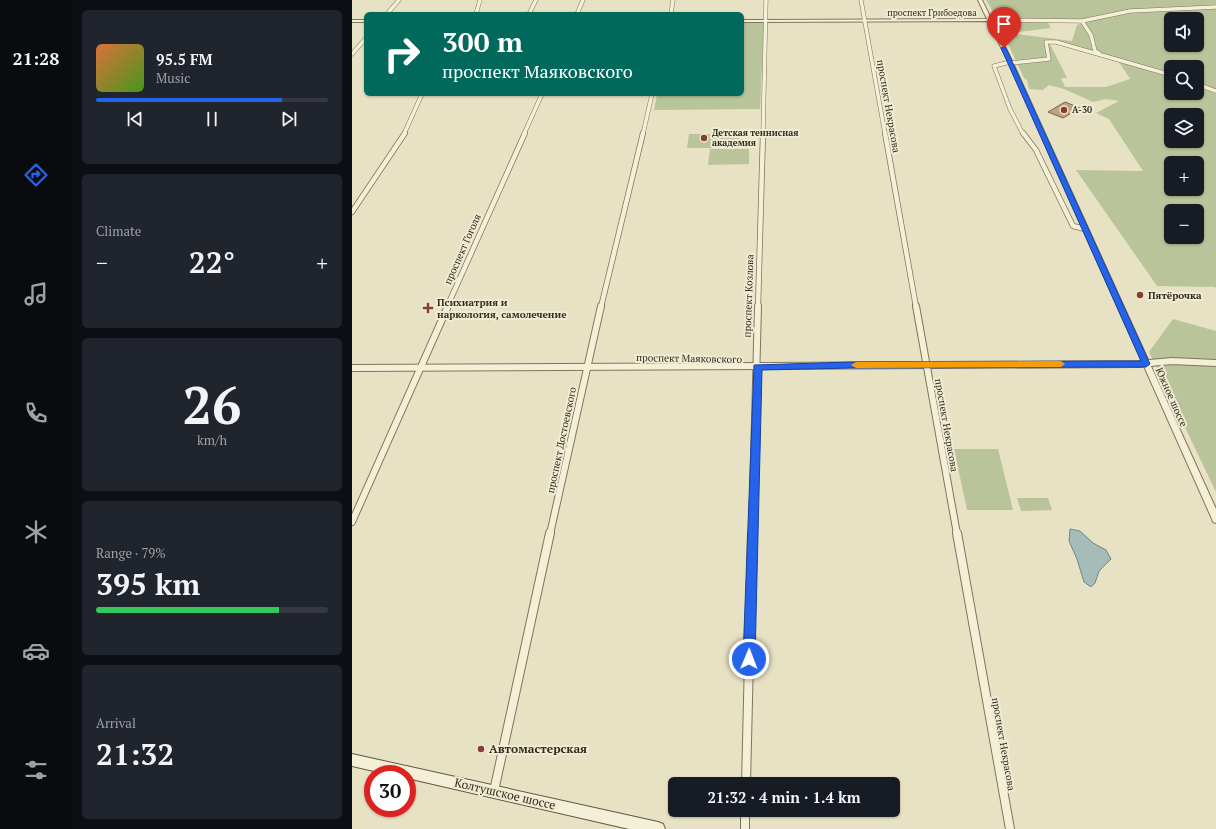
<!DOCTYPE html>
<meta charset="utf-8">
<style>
:root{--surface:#171b24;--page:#20242c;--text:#f1f3f6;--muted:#9ea1a6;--line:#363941;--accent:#2563eb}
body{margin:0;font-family:"PT Serif",serif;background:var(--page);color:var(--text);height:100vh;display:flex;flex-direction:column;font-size:15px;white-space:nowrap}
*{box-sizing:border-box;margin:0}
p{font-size:13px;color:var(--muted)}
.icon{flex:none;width:22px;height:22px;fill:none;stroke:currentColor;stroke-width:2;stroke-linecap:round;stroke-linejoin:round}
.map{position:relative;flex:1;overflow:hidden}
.details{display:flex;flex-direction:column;gap:10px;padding:10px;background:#0d0f14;width:280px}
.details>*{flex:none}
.guide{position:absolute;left:12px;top:12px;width:380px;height:84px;border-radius:6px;box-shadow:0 1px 3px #0004;background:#00695c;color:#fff;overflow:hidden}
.fabs{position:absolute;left:812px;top:12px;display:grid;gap:8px}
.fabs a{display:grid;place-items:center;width:40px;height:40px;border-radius:6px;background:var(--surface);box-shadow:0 1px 3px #0004;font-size:20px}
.speed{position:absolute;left:12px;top:765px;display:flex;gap:8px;font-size:20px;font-weight:700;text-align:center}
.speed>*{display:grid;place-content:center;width:52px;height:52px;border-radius:50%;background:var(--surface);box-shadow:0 1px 3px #0004;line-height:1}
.speed .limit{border:6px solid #d22;background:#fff;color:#111}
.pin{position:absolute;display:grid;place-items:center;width:34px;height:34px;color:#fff;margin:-41px -17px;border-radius:50% 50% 50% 0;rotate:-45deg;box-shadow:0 0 4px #0007}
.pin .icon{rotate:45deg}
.me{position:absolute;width:44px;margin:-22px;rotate:1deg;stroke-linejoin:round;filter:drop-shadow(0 0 3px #0008)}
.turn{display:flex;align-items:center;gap:14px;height:84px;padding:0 12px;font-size:18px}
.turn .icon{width:52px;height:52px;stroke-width:2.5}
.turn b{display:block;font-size:28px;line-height:34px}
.big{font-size:30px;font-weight:600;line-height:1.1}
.details .widget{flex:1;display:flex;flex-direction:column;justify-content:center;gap:6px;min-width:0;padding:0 14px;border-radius:6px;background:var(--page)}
.details .dial{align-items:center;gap:0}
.dial b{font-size:52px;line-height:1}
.song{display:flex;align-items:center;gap:12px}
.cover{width:48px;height:48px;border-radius:6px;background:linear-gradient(135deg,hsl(20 70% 55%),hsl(100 70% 35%))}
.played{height:4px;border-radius:2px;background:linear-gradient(90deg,var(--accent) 80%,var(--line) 80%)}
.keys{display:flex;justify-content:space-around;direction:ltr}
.heat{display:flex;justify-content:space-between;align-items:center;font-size:22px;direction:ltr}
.charge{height:6px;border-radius:3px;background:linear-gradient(90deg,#34c759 79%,var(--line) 0)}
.trip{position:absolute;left:316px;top:777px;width:232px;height:40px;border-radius:6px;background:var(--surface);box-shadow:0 1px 3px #0004;font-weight:600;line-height:40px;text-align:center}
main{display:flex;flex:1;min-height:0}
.menu{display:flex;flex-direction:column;width:72px;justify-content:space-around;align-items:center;background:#090b0e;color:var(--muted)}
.menu .icon{width:28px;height:28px}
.menu .on{color:var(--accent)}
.menu b{font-size:18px;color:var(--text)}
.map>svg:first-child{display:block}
.green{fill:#bac49a;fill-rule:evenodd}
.water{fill:#a6bcb8;stroke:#6e8885}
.building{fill:#c1a37f;stroke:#7c6246}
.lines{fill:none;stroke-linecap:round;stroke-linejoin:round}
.minor-far3-casing{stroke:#80745d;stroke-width:4.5}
.minor-far2-casing{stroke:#80745d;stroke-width:6}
.minor-far1-casing{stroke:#80745d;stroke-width:8}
.minor-casing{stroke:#80745d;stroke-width:10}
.tertiary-casing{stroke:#80745d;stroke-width:2}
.secondary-casing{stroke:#625540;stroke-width:2}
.minor-far3{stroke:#f4efd7;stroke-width:3.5}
.minor-far2{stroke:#f4efd7;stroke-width:4.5}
.minor-far1{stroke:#f4efd7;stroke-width:6}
.minor{stroke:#f4efd7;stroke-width:8}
.tertiary{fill:#f4efd7;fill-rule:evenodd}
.secondary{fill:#f4efd7;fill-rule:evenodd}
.route{fill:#2563eb;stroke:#184099}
.slow{fill:#f59e0b}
.poi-dot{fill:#873f35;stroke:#f0ebd3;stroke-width:1.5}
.labels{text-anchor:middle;stroke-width:4;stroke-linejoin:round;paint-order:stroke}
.far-street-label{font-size:9px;fill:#322b1f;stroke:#f0ebd3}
.far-poi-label{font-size:9px;font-weight:bold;fill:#322b1f;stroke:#f0ebd3;text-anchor:start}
.street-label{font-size:10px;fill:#322b1f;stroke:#f0ebd3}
.poi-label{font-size:10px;font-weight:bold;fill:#322b1f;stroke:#f0ebd3;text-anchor:start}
.near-poi-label{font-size:12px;font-weight:bold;fill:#322b1f;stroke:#f0ebd3;text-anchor:start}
.near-street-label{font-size:12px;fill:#322b1f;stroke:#f0ebd3}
</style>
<main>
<nav class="menu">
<b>21:28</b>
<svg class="icon on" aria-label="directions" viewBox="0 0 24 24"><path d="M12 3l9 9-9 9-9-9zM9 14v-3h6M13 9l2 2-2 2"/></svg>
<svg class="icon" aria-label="music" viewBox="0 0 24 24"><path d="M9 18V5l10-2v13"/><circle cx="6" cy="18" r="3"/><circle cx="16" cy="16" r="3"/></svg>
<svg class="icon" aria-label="phone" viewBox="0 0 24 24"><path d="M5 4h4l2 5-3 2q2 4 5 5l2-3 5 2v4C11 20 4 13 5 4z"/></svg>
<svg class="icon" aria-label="climate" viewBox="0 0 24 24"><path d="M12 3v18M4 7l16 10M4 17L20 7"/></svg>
<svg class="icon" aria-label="car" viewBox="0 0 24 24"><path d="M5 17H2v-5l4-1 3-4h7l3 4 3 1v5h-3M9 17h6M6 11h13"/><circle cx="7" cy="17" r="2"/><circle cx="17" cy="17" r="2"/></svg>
<svg class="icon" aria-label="filters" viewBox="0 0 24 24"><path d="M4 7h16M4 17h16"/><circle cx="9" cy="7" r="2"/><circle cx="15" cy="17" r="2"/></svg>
</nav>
<section class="details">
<div class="widget">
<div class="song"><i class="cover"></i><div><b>95.5 FM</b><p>Music</p></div></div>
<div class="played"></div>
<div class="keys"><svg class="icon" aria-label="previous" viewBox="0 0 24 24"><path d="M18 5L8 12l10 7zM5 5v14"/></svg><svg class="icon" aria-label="pause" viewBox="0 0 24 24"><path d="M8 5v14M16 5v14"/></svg><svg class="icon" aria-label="next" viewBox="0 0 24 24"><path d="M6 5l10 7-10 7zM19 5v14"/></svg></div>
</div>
<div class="widget"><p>Climate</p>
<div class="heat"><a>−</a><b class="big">22°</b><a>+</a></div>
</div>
<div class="widget dial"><b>26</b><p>km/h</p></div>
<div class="widget"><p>Range · 79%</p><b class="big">395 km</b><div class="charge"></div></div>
<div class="widget"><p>Arrival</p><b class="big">21:32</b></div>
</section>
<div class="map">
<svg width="864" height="829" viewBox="0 0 864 829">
<rect width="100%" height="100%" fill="#e8e2c5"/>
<g class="green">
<path d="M634,0H864V289L863,287L805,286L724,170L791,171L757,119L744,113L767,101L754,99L741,102L712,89L697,85L691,90L677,89L675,80L672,78L646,23L653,22L695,21L699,28L657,33L720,41L725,25L740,20H650L644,17ZM819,19H845V45H819ZM706,43L767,62L778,79L754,87H713L709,78H715L698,44ZM819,67H845V93H819ZM819,115H845V141H819ZM819,163H845V189H819ZM819,211H845V237H819Z"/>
<path d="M390,22H412L408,109L302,110L305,94H390Z"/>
<path d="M337,134H387V148H335Z"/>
<path d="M358,149H397V164L356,165Z"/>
<path d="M821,319L864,331V492L797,352Z"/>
<path d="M602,449H646L661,510H615Z"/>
<path d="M665,498H696L700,510L669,511Z"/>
</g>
<path class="water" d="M718,529L728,531L741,543L754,550L759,559L747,571L743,583L739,587L732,582L725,559L717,541Z"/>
<path class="building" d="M713,102L728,108L711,118L696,112Z"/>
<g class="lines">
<defs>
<g id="minor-far3">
<path d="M509,0L533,134"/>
<path d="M35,14L47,0"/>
<path d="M124,14L128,0"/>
<path d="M177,14L184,0"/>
<path d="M225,14L231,0"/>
<path d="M319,14L321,0"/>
<path d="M638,20L730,21L778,11L864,7"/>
<path d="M730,21L739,35L743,51L747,53"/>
<path d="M0,54L14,38"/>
<path d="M658,62L642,66L658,109L671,134"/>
<path d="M659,63L697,59L694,42H704L819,75"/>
<path d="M845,84L864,91"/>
<path d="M52,134L70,94"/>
<path d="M172,134L190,94"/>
<path d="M291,134L300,94"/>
<path d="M411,134L414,0"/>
</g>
<g id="minor-far2">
<path d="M533,133L564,307"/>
<path d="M671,133L684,150L721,226L733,229"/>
<path d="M0,212L53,133"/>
<path d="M95,307L173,133"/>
<path d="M249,307L291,133"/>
<path d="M406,307L411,133"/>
</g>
<g id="minor-far1">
<path d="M564,306L605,534"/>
<path d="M0,368L787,364L820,361L864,363"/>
<path d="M0,522L96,306"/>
<path d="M198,534L249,306"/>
<path d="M400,534L406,306"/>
</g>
<g id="minor">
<path d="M605,533L658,829"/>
<path d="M394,784L400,533"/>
<path d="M142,791L198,533"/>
<path d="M393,810V829"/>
</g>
<g id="tertiary">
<path d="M626,0H630L661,63L864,509V523L861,522L860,519L657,63L636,21L390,22V20L635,19Z"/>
<rect x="0" y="20" width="14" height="2"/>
</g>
<path id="secondary" d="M0,754L306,822L311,824L313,829H277L55,778V774H35L0,766Z"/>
</defs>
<use href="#minor-far3" class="minor-far3-casing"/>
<use href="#minor-far2" class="minor-far2-casing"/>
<use href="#minor-far1" class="minor-far1-casing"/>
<use href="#minor" class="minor-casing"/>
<use href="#tertiary" class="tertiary-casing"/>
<use href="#secondary" class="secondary-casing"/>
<use href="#minor-far3" class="minor-far3"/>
<use href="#minor-far2" class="minor-far2"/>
<use href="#minor-far1" class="minor-far1"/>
<use href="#minor" class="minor"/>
<use href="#tertiary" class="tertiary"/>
<use href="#secondary" class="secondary"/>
</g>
<path class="route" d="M652,47L654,48L798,364L794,367L499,368L410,370L403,659L401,663L397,665L393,663L391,659L402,365L499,362L789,361L649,48Z"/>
<path class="slow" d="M709,361L713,364L709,367L504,368L499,365L504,362Z"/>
<g class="poi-dot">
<circle cx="712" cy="110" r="4"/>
<circle cx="352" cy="138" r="4"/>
<circle cx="788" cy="295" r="4"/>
<path d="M74 302h4v4h4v4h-4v4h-4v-4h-4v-4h4z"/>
<circle cx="129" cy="749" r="4"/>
</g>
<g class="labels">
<g class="far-street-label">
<text x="580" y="16">проспект Грибоедова</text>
</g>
<g class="far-poi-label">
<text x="720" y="113">А-30</text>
<text x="360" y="136">Детская теннисная<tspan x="360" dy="10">академия</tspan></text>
</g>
<g class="street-label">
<text transform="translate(537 106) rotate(80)" y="4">проспект Некрасова</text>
<text transform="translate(110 249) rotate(-66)" y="4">проспект Гоголя</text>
<text transform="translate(396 296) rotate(-88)" y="4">проспект Козлова</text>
<text transform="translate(337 358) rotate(1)" y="4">проспект Маяковского</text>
<text transform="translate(820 397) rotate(66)" y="4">Южное шоссе</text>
<text transform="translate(595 425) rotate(80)" y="4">проспект Некрасова</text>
<text transform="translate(209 440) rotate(-78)" y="4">проспект Достоевского</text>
<text transform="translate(652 744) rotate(80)" y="4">проспект Некрасова</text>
</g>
<g class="poi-label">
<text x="796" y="299">Пятёрочка</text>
<text x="85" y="306">Психиатрия и<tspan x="85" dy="12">наркология, самолечение</tspan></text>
</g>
<g class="near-poi-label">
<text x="137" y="753">Автомастерская</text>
</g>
<g class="near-street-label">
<text transform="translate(153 794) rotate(13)" y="4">Колтушское шоссе</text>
</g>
</g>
</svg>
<div class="fabs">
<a><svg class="icon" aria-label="sound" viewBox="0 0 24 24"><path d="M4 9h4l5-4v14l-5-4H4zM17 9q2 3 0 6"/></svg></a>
<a><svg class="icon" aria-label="search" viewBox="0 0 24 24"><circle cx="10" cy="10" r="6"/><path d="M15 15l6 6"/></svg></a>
<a><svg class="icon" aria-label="layers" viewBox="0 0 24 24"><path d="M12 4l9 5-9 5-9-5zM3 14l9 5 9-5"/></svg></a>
<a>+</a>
<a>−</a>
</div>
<div class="speed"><div class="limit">30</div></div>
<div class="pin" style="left:652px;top:48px;background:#d93025"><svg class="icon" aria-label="arrive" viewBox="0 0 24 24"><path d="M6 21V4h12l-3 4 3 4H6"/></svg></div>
<svg class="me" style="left:397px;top:659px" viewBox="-20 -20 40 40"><circle r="17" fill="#2563eb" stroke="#fff" stroke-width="3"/><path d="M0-11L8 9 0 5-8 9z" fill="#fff"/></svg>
<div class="trip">21:32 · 4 min · 1.4 km</div>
<div class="guide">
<div class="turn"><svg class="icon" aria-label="right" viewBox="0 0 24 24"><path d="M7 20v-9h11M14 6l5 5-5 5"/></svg><div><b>300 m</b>проспект Маяковского</div></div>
</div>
</div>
</main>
